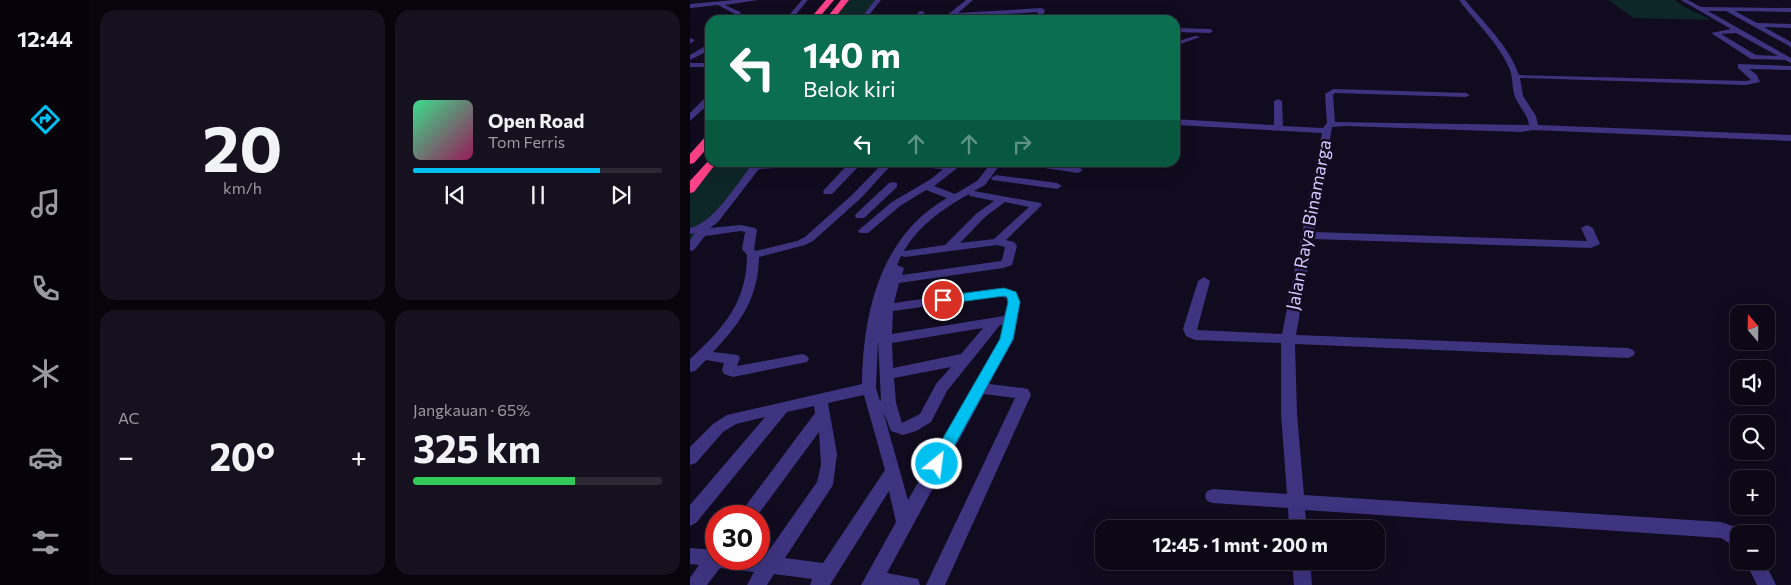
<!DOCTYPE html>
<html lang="id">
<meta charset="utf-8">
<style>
:root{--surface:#0c0816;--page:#15111f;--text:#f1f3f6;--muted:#9a9aa1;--line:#2c2935;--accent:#00c0f2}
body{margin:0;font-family:Commissioner,sans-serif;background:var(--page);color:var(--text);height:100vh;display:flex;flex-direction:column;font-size:19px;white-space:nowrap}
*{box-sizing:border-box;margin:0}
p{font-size:16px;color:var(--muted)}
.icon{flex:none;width:28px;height:28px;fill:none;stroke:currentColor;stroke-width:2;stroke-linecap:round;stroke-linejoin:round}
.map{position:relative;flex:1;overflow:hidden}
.details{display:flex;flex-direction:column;gap:10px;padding:10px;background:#07040c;width:600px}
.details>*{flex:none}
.hud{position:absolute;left:15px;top:15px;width:475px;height:152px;border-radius:15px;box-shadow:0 5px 20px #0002,0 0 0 1px var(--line);background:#0b6e4f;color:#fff;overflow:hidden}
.needle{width:32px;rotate:340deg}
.fabs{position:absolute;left:1040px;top:305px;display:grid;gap:10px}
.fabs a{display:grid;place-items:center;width:45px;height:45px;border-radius:10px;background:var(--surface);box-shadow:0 5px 20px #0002,0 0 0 1px var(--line);font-size:25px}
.speed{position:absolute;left:15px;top:505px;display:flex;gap:10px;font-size:25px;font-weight:700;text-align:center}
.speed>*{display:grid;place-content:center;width:65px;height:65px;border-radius:50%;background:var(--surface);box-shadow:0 5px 20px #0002,0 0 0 1px var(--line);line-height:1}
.speed .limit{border:8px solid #d22;background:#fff;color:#111}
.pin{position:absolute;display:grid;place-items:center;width:42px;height:42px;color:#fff;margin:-21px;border:2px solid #fff;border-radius:50%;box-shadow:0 1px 5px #0007}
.me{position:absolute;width:55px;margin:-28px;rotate:29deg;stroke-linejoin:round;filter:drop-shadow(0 0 4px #0008)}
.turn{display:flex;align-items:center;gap:18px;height:105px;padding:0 15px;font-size:22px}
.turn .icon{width:65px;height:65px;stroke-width:2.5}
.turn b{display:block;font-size:35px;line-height:42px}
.lanes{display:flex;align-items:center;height:48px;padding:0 15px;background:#0003;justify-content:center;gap:25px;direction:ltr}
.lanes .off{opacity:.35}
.big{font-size:38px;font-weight:700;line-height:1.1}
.details .widget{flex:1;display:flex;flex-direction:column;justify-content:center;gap:8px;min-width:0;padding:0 18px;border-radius:15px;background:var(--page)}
.details .dial{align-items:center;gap:0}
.dial b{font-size:65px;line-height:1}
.song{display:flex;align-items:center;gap:15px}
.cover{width:60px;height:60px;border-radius:8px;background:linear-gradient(135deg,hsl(150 70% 55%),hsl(330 70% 35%))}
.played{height:5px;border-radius:2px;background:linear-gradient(90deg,var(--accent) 75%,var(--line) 75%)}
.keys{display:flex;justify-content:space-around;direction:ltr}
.heat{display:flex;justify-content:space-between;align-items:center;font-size:28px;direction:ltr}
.charge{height:8px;border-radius:4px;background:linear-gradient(90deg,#34c759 65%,var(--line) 0)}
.details .tiles{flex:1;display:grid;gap:10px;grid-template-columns:repeat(2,1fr)}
.trip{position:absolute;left:405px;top:520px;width:290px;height:50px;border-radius:15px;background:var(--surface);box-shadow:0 5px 20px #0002,0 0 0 1px var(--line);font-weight:700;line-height:50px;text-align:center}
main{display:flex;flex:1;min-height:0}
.tab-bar{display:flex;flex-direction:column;width:90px;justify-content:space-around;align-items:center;background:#050309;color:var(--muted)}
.tab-bar .icon{width:35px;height:35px}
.tab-bar .active{color:var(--accent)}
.tab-bar b{font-size:22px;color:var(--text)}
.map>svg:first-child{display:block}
.green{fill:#0d2628}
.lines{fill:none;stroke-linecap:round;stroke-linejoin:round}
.minor{fill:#3e337f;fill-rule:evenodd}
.highway{fill:#ff4289;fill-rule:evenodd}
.route{fill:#00c0f2;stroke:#007d9d}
.labels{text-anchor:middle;stroke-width:5;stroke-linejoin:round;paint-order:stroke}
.street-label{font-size:18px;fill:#d4c7ff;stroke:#100b1e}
</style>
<main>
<nav class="tab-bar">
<b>12:44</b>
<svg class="icon active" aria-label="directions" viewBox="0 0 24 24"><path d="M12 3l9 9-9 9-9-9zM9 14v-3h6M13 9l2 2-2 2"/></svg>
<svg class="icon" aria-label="music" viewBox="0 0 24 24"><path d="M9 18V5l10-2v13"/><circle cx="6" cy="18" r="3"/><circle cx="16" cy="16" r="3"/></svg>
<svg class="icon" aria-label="phone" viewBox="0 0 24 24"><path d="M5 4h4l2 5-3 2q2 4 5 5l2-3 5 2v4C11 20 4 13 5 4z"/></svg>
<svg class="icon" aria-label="climate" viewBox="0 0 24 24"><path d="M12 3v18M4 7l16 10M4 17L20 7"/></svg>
<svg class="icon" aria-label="car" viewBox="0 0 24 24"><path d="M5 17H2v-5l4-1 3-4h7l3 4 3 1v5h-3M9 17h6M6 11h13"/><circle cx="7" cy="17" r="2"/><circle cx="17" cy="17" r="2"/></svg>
<svg class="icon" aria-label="filters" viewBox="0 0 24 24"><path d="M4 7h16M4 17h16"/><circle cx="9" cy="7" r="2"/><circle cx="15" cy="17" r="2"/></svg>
</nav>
<section class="details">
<div class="tiles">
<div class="widget dial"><b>20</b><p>km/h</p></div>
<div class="widget">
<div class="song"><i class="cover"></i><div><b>Open Road</b><p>Tom Ferris</p></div></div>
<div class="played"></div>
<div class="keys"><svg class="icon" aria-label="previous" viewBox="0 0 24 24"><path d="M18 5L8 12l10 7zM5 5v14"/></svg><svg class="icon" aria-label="pause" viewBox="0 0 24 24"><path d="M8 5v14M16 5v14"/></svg><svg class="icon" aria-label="next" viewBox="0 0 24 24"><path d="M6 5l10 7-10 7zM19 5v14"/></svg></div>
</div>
<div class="widget"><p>AC</p>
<div class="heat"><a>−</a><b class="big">20°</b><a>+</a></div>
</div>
<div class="widget"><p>Jangkauan · 65%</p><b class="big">325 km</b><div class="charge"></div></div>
</div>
</section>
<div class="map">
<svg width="1101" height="585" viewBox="0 0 1101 585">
<rect width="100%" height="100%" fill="#100b1e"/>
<g class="green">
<path d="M155,0H188L172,19L139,20Z"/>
<path d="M918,0H985C995,9 1009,13 1021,20L944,18Z"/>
<path d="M22,163H69L0,248V189Z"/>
</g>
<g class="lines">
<g class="minor">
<path d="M45,0H68L35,5L50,12L53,20H47L45,14L28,5L0,8V4Z"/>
<path d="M112,0H118L101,20H95Z"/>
<path d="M185,0H191L176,19L166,20L172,17Z"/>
<path d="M276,0H283L268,13L352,8L355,10L353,16L365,18L364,20L347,19L348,12L256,18V16Z"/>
<path d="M769,0H775C794,23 819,46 829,75L1056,81L1061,80L1048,68V64L1101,66V70L1059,69L1067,75L1070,82L1056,85L830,78L833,96L846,116L848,125L1101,135V141L843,130L831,132L655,126L642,127L624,232L897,241L891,228L897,225L903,228L910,244L901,248L623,239L606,335L938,348L943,350L945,353L943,356L938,358L605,344L607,414L614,495L1031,522L1045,527L1053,534H1049V549L1031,538L615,510L617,529H599L598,508L523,503L517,501L515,496L517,491L523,489L597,494L591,414V343L505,340L496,336L493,329L508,281L514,277L520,281L507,330L592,334L632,133L485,125V119L584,125V101L588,99L592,101L593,126L633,128L637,123L635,94L643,89L776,93L780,95L776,97L645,93L643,95L645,122L839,125C838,114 829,107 825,97C822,89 823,79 820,70C809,43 786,23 769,0Z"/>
<path d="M991,0H998L1011,7L1101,8V12L1045,11L1067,23L1101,24V28L1074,27L1101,42V47L1036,11H1018L1101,58V63L1095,60L1061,59L1021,33L1041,29ZM1046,33L1088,56L1066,55L1031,34Z"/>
<path d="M230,11L235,12L227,20H220Z"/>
<path d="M430,14H434L435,20H429Z"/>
<path d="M485,28L520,29L523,31L520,33L485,32Z"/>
<path d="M505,36L510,37L485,46V42Z"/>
<path d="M0,38L5,40L0,44Z"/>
<path d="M17,45H20V50L0,60V55Z"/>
<rect x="0" y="63" width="20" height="4"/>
<path d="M17,96H20V103L0,121V113Z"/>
<path d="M64,162H147L143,165L69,169L28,222L20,228L51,225L65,228L67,230L64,249L66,251L107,241L115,237L163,194L194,162H204L171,198L123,241L115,245L69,257C68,299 51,322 23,352L48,355L50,358L47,366L112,354L117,356L119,359L117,362L43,377L34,374L32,370L34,363L16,360L5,371L0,372V359C33,329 57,302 57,255L52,249L55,232L51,231L15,236L4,250L0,251V240L5,233L0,234V228C24,223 48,182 64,162Z"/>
<path d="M160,162H170V165L142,194H134L133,192L134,190Z"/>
<path d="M221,162H271L266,169L244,186L265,194L287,181L302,162H312L295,185L284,191L351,203L352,205L316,240L324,242L327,246L322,265L313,268L209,283L204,303L309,288L326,292L330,302L324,339L299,384L333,388L338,389L341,395L255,585H236L325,398L294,394L197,573L228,579L230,585H171L206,522L199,491L140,585H120L122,579L84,574L77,585H57L64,572L30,568L17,585H0V578L9,565L0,564V548L26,550V559H69V555L75,556L127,482L131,465L129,432L67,516H48L125,413L124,406L97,412L6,523L0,526V505L75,417L46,424L33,432L6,463L0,465V447L23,424L37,415L172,384C173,313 190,236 257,198L236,190L210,206L178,233H170L168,231L170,229L202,202L241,179L253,169L225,167L222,166ZM279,194L280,196L304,201L287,213L255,245L214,251C228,226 254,208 279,194ZM315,202L339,207L304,239L270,243L295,217ZM307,245L315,247L312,260L311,261L212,275L214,268L207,265L211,256L215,257ZM309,296L316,298L318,302L314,316L202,334L203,311ZM310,325H313L310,339L218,500L193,411L201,431L213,435L226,431L241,422L257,391ZM293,328L271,354L203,368L202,343ZM188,341L191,400L190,401L186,388ZM261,367L246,384L230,414L212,423L206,403L204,378ZM174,395L195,470L133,563L95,558L143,485L147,454L138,403Z"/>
<path d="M330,162C345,162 382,161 393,170L388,173L334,165Z"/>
<path d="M306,175L367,183L372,186L367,189L302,180L301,178Z"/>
<path d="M203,182L207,183V187L174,218H166L165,216L166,214L199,183Z"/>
<path d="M602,561H620L622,585H604Z"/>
<path d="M1055,561H1074L1086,585H1067Z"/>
</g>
<g class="highway">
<path d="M136,0H144L127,20H119Z"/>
<path d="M151,0H159L143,20H135Z"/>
<path d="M20,135V145L4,163L0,164V154L16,136Z"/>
<path d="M20,159V162H27L4,192L0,193V181Z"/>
</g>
</g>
<path class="route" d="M314,288L326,292L330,302L323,339L252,468L247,470L241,468L239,464L241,459L310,339L318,302L317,297L314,296L253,304L247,300L253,296Z"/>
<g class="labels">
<g class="street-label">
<text transform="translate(619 225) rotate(-79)" y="6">Jalan Raya Binamarga</text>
</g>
</g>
</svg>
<div class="fabs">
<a><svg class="needle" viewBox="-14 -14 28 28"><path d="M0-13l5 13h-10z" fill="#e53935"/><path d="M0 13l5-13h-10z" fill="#9a9aa1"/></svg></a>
<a><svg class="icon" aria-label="sound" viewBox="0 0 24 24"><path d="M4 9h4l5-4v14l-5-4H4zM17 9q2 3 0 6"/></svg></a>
<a><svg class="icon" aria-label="search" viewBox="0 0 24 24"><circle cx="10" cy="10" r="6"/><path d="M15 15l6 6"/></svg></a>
<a>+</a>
<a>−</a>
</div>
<div class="speed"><div class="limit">30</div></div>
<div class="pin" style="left:253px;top:300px;background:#d93025"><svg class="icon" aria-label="arrive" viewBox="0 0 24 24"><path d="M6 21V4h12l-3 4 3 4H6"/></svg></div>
<svg class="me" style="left:247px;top:464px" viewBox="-20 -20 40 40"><circle r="17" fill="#00c0f2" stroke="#fff" stroke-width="3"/><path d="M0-11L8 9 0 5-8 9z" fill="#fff"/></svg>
<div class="trip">12:45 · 1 mnt · 200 m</div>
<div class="hud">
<div class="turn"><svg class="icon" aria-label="left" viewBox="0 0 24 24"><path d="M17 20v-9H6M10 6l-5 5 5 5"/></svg><div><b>140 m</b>Belok kiri</div></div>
<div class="lanes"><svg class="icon" aria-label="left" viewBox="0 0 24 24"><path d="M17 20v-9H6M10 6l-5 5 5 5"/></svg><svg class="icon off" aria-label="ahead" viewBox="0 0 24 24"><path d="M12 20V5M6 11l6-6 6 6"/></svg><svg class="icon off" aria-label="ahead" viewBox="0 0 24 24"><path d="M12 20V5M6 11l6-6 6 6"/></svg><svg class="icon off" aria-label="right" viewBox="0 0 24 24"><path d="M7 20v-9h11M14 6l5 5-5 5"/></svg></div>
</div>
</div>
</main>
